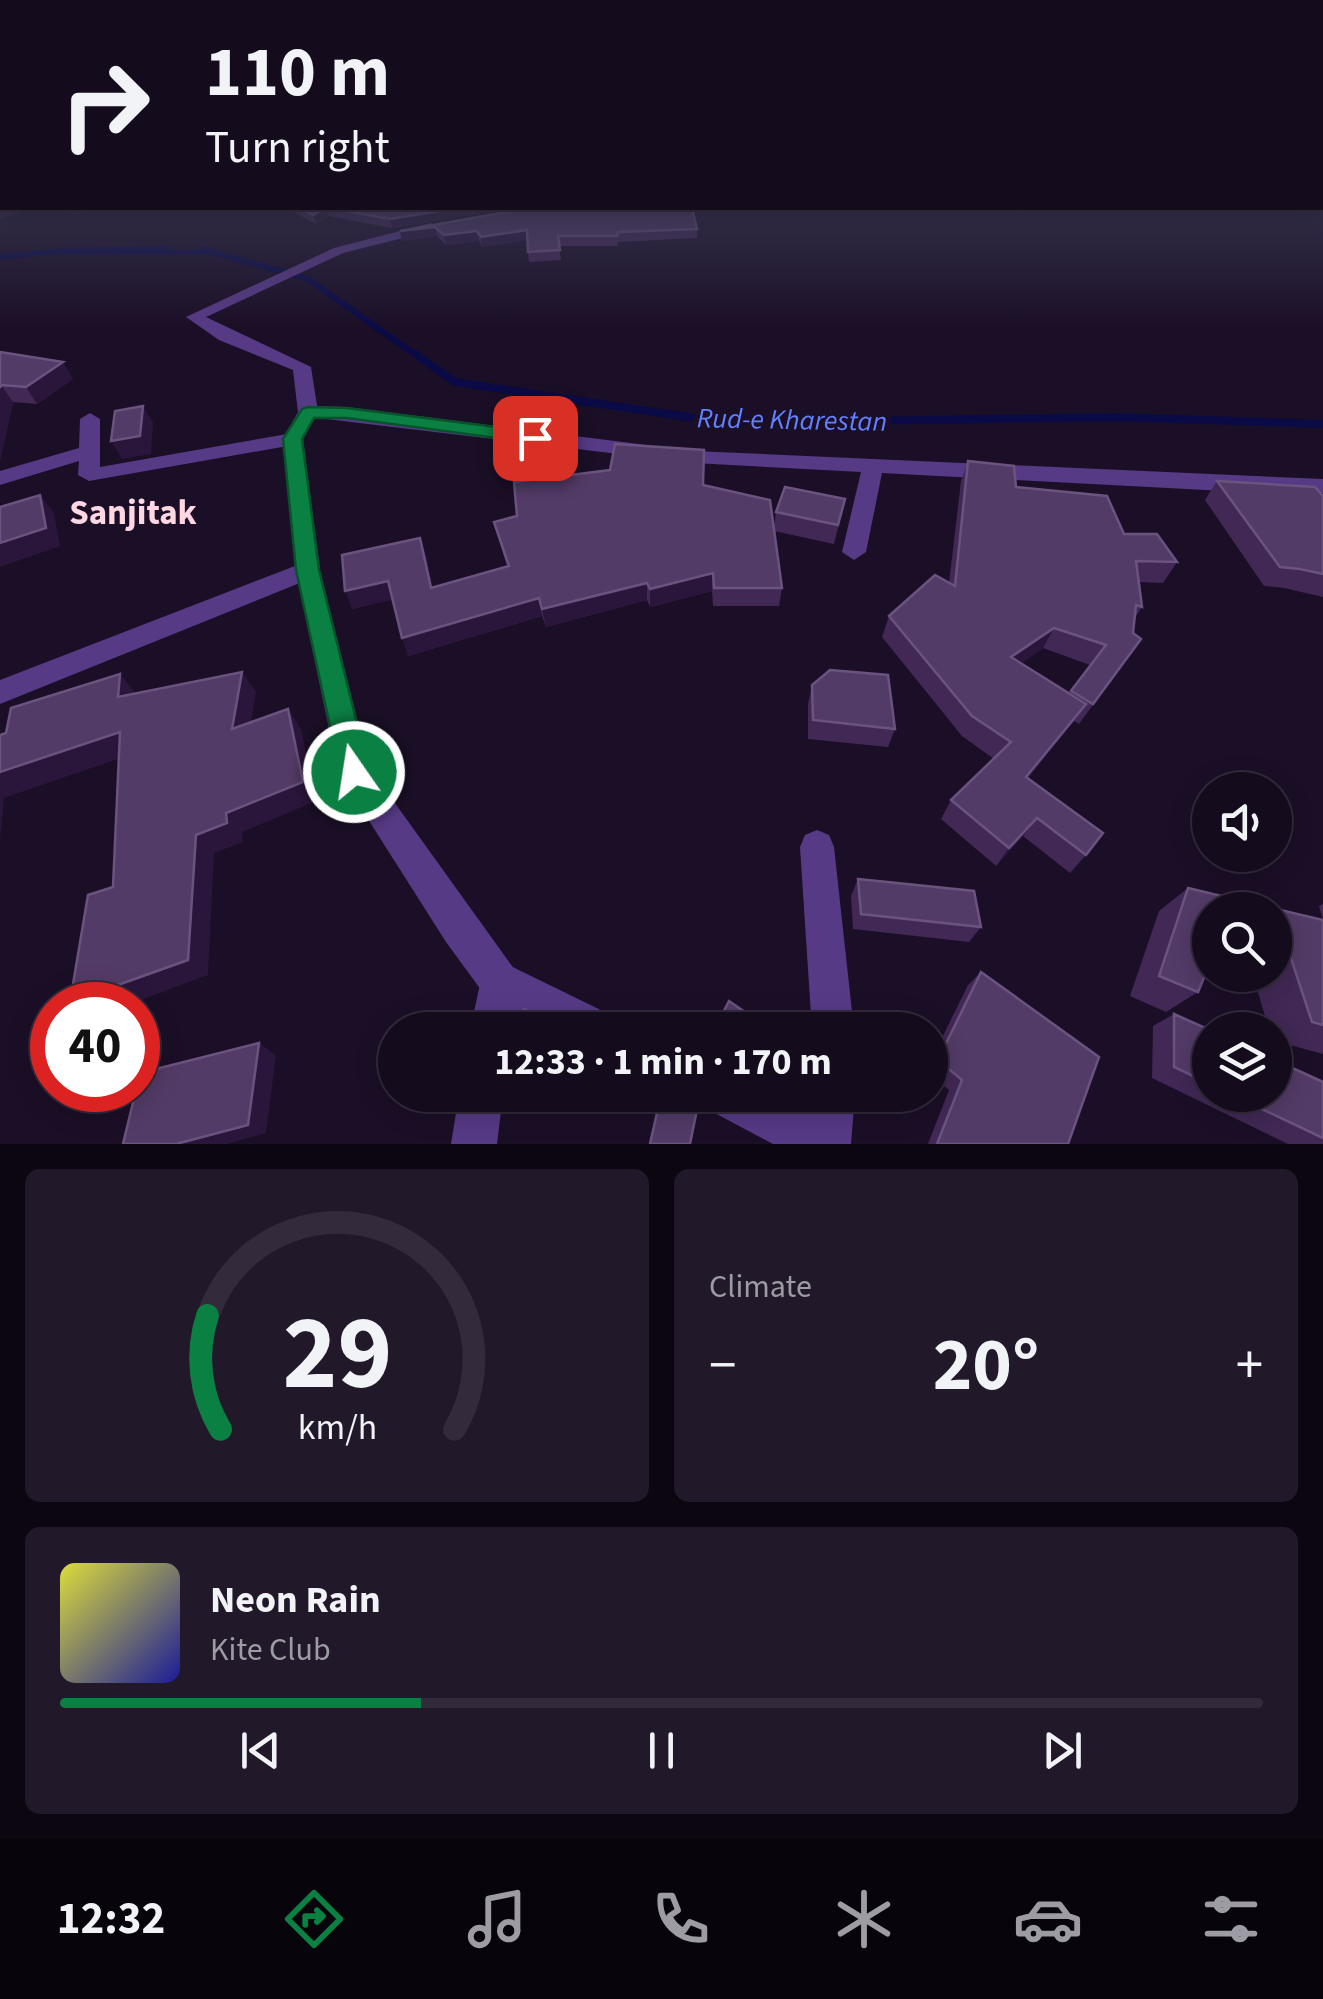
<!DOCTYPE html>
<meta charset="utf-8">
<style>
:root{--surface:#140b1d;--page:#21192a;--text:#f1f3f6;--muted:#9d9ba4;--line:#332b3b;--accent:#0b8043}
body{margin:0;font-family:"Source Sans 3",sans-serif;background:var(--page);color:var(--text);height:100vh;display:flex;flex-direction:column;font-size:38px;white-space:nowrap}
*{box-sizing:border-box;margin:0}
p{font-size:32px;color:var(--muted)}
.icon{flex:none;width:55px;height:55px;fill:none;stroke:currentColor;stroke-width:2;stroke-linecap:round;stroke-linejoin:round}
.map{position:relative;height:1144px;overflow:hidden}
.details{display:flex;flex-direction:column;gap:25px;padding:25px;background:#0b0610;flex:1}
.details>*{flex:none}
.banner{position:absolute;left:0px;top:0px;width:1325px;height:210px;box-shadow:0 5px 25px #0003,0 0 0 2px var(--line);background:#140b1d;color:var(--text);overflow:hidden}
.tools{position:absolute;left:1192px;top:772px;display:grid;gap:20px}
.tools a{display:grid;place-items:center;width:100px;height:100px;border-radius:50%;background:var(--surface);box-shadow:0 5px 25px #0003,0 0 0 2px var(--line);font-size:50px}
.speed{position:absolute;left:30px;top:982px;display:flex;gap:20px;font-size:50px;font-weight:700;text-align:center}
.speed>*{display:grid;place-content:center;width:130px;height:130px;border-radius:50%;background:var(--surface);box-shadow:0 5px 25px #0003,0 0 0 2px var(--line);line-height:1}
.speed .limit{border:15px solid #d22;background:#fff;color:#111}
.pin{position:absolute;display:grid;place-items:center;width:85px;height:85px;color:#fff;margin:-42px;border-radius:20px;box-shadow:0 5px 15px #0006}
.me{position:absolute;width:110px;margin:-55px;rotate:347deg;stroke-linejoin:round;filter:drop-shadow(0 0 8px #0008)}
.turn{display:flex;align-items:center;gap:35px;height:210px;padding:0 40px;font-size:45px}
.turn .icon{width:130px;height:130px;stroke-width:2.5}
.turn b{display:block;font-size:70px;line-height:85px}
.big{font-size:75px;font-weight:700;line-height:1.1}
.details .widget{flex:1;display:flex;flex-direction:column;justify-content:center;gap:15px;min-width:0;padding:0 35px;border-radius:15px;background:var(--page)}
.details .dial{align-items:center;gap:0}
.dial svg{height:260px;overflow:visible;fill:none;stroke:var(--line);stroke-width:7;stroke-linecap:round;text-anchor:middle}
.dial text{fill:var(--text);stroke:none}
.song{display:flex;align-items:center;gap:30px}
.cover{width:120px;height:120px;border-radius:15px;background:linear-gradient(135deg,hsl(60 70% 55%),hsl(240 70% 35%))}
.played{height:10px;border-radius:5px;background:linear-gradient(90deg,var(--accent) 30%,var(--line) 30%)}
.keys{display:flex;justify-content:space-around;direction:ltr}
.heat{display:flex;justify-content:space-between;align-items:center;font-size:55px;direction:ltr}
.details .tiles{flex:1;display:grid;gap:25px;grid-template-columns:1fr 1fr}
.widget:last-child{grid-column:span 2}
.trip{position:absolute;left:378px;top:1012px;width:570px;height:100px;border-radius:50px;background:var(--surface);box-shadow:0 5px 25px #0003,0 0 0 2px var(--line);font-weight:700;line-height:100px;text-align:center}
.menu{display:flex;height:160px;justify-content:space-around;align-items:center;background:#08040c;color:var(--muted)}
.menu .icon{width:70px;height:70px}
.menu .current{color:var(--accent)}
.menu b{font-size:45px;color:var(--text)}
.map>svg:first-child{display:block}
.lines{fill:none;stroke-linecap:round;stroke-linejoin:round}
.stream-far2{stroke:#0a0b46;stroke-width:5}
.stream-far1{stroke:#0a0b46;stroke-width:6}
.stream{stroke:#0a0b46;stroke-width:8}
.minor{fill:#573a86;fill-rule:evenodd}
.tertiary{fill:#573a86;fill-rule:evenodd}
.wall{fill:#412855;fill-rule:evenodd}
.shaded-wall{fill:#2a163b}
.building{fill:#533b67;stroke:#6a537f;stroke-width:2.5}
.route{fill:#0b8043;stroke:#07532c;stroke-width:2.5}
.labels{text-anchor:middle;stroke-width:10;stroke-linejoin:round;paint-order:stroke}
.far-water-label{font-size:28px;font-style:italic;fill:#6381ff;stroke:#1b0f27}
.quarter-label{font-size:35px;font-weight:bold;fill:#ffd7e3;stroke:#1b0f27}
</style>
<div class="map">
<svg width="1323" height="1144" viewBox="0 0 1323 1144">
<rect width="100%" height="100%" fill="#1b0f27"/>
<g class="lines">
<path class="stream-far2" d="M51,252H210"/>
<g class="stream-far1">
<path d="M201,249L308,279L417,356"/>
<path d="M0,257L61,251L168,249"/>
</g>
<path class="stream" d="M414,353L455,382L728,423L1115,417L1323,424"/>
<g class="minor">
<path d="M308,406L347,407L694,451L1323,479V493L1300,495L882,473L866,552L854,560L842,552L861,472L694,463L301,416V408Z"/>
<path d="M90,413L100,419V467L293,433L303,439L293,445L89,481L78,475L79,461L0,485V471L79,448L80,419Z"/>
<path d="M308,561L317,564L320,570L317,576L0,704V680Z"/>
<path d="M817,830L829,835L834,847L854,1030H812L800,847L805,835Z"/>
<path d="M498,960L611,1015L617,1030H553L514,1010L512,1030H470L484,966Z"/>
<path d="M459,1095H503L497,1144H451Z"/>
<path d="M702,1095H770L809,1114L811,1095H855L851,1144H773L709,1110Z"/>
</g>
<path class="tertiary" d="M431,223L437,227L435,230L343,253L206,317L311,367L318,412L303,439L320,570L369,767L512,966L518,980L512,994L498,1000L484,994L446,942L338,772L296,570L283,439L298,412L293,370L219,340L186,317L334,248Z"/>
</g>
<g class="wall">
<path d="M286,208H512L392,228L329,216L316,224Z"/>
<path d="M529,208H746L745,211H692L697,229V238L618,242L617,246H559L561,260L529,262L527,240L482,247L479,241L446,245L437,236L402,241L400,231Z"/>
<path d="M0,352L73,379L37,404L13,402L0,460Z"/>
<path d="M968,461L1016,487L1124,534L1177,562L1163,583L1139,582L1142,607L1134,619L1133,633L1141,639L1079,724L1074,721L1028,778L1086,855L1070,873L1023,836L996,866L941,819L951,800L994,759L962,736L882,637L889,616L949,583L961,481ZM1043,648L1090,665L1069,694L1021,663Z"/>
<path d="M1217,481L1323,496V597L1284,588L1264,586L1205,500Z"/>
<path d="M703,485L774,528L776,512L845,499L834,544L774,531L782,588L779,606H713L712,591L650,607L647,600L546,627L542,616L408,656L393,599L352,609L426,555L432,587L507,567L494,522L517,516Z"/>
<path d="M812,685L895,729L888,747L808,739V704Z"/>
<path d="M858,879L981,927L969,942L853,929L851,896Z"/>
<path d="M1188,888L1323,920L1319,906L1323,904V1054L1275,1041V1030H1269L1253,975H1275V910H1210L1198,992L1166,1012L1130,996L1159,911Z"/>
<path d="M981,972L1068,1144H928L949,1090L930,1075V1062L968,985Z"/>
<path d="M1174,1014L1210,1030V1095H1275L1323,1082V1144H1288L1152,1078L1153,1026Z"/>
</g>
<g class="shaded-wall">
<path d="M0,208H35L0,219Z"/>
<path d="M67,208H106L71,215Z"/>
<path d="M325,208H326L329,216L316,224L313,215Z"/>
<path d="M458,208H512L392,228L390,219Z"/>
<path d="M435,227L437,236L402,241L400,231Z"/>
<path d="M527,230L528,240L482,247L481,237Z"/>
<path d="M477,231L479,241L446,245L444,235Z"/>
<path d="M63,362L73,379L37,404L26,387Z"/>
<path d="M1,385L13,402L0,460V388Z"/>
<path d="M143,406L153,423L151,454L122,459L111,441Z"/>
<path d="M40,495L54,513L60,546L0,567V543Z"/>
<path d="M420,538L426,555L436,606L431,588Z"/>
<path d="M713,573L712,591L650,607V589Z"/>
<path d="M388,581L395,599L352,609L345,591Z"/>
<path d="M647,583V600L546,627L542,609Z"/>
<path d="M539,598L542,616L408,656L402,638Z"/>
<path d="M1054,628L1043,648L1000,677L1011,657Z"/>
<path d="M242,672L256,692L247,749L232,729Z"/>
<path d="M120,674L137,695L118,697Z"/>
<path d="M1086,704L1072,724L1013,796L1026,777Z"/>
<path d="M288,709L301,729L316,801L242,832L243,842L214,853L208,975L127,1005H75L70,1002L196,835Z"/>
<path d="M120,732L138,752L4,798L0,839V772Z"/>
<path d="M1037,818L1023,836L996,866L1009,848Z"/>
<path d="M259,1043L276,1055L266,1133L227,1144H176Z"/>
</g>
<g class="building">
<rect x="0" y="169" width="2" height="39"/>
<path d="M299,208H325L313,215Z"/>
<path d="M330,208H458L390,219Z"/>
<path d="M529,208H692L697,229L618,232L617,236H558L560,250L528,252L527,230L481,237L477,231L444,235L435,227L400,231Z"/>
<path d="M0,352L63,362L26,387L1,385L0,388Z"/>
<path d="M143,406L140,436L111,441L115,411Z"/>
<path d="M615,444L704,450L703,485L770,500L782,588H714L713,573L650,589L647,583L542,609L539,598L402,638L388,581L345,591L342,555L420,538L431,588L509,566L494,522L517,516L514,482L610,470Z"/>
<path d="M968,461L1014,466L1016,487L1107,496L1124,534H1157L1177,562L1136,561L1142,607L1136,605L1133,633L1141,639L1093,704L1071,691L1106,645L1054,628L1011,657L1086,704L1026,777L1103,833L1086,855L1037,818L1009,848L951,800L1011,742L972,716L889,616L935,575L955,586Z"/>
<path d="M1217,481L1315,487L1323,496V574L1300,569L1280,567Z"/>
<path d="M785,487L845,499L838,525L776,512Z"/>
<path d="M40,495L46,528L0,543V507Z"/>
<path d="M830,670L888,675L895,729L813,720L812,685Z"/>
<path d="M242,672L232,729L288,709L303,782L226,813L227,823L196,835L188,960L70,1002L88,895L113,887L120,732L0,772V735L6,733L11,708L120,674L118,697Z"/>
<path d="M858,879L974,891L981,927L861,914Z"/>
<path d="M1188,888L1323,920V1025L1312,1022L1286,943L1275,941V910H1210V963L1198,992L1159,976Z"/>
<path d="M981,972L1099,1057L1068,1144H937L962,1080L938,1060Z"/>
<path d="M729,1001L771,1030H714Z"/>
<path d="M524,1009L547,1021H578L596,1027V1030H516Z"/>
<path d="M1174,1014L1210,1030V1084L1174,1067Z"/>
<path d="M259,1043L248,1125L176,1144H123L136,1090H138L140,1073Z"/>
<path d="M1275,1060L1323,1082V1138L1232,1095H1275Z"/>
<path d="M661,1095H700L690,1144H650Z"/>
</g>
<linearGradient id="sky" x2="0" y2="1"><stop stop-color="#0f0815"/><stop offset="0.51" stop-color="#393752"/><stop offset="1" stop-color="#393752" stop-opacity="0"/></linearGradient>
<rect width="1323" height="329" fill="url(#sky)"/>
<path class="route" d="M308,407L347,408L535,432L544,438L535,443L347,418H314L302,439L319,570L369,772L365,781L354,785L344,781L340,772L296,570L283,439L302,409Z"/>
<g class="labels">
<g class="far-water-label">
<text transform="translate(792 419) rotate(1)" y="10">Rud-e Kharestan</text>
</g>
<g class="quarter-label">
<text x="133" y="524">Sanjitak</text>
</g>
</g>
</svg>
<div class="tools">
<a><svg class="icon" aria-label="sound" viewBox="0 0 24 24"><path d="M4 9h4l5-4v14l-5-4H4zM17 9q2 3 0 6"/></svg></a>
<a><svg class="icon" aria-label="search" viewBox="0 0 24 24"><circle cx="10" cy="10" r="6"/><path d="M15 15l6 6"/></svg></a>
<a><svg class="icon" aria-label="layers" viewBox="0 0 24 24"><path d="M12 4l9 5-9 5-9-5zM3 14l9 5 9-5"/></svg></a>
</div>
<div class="speed"><div class="limit">40</div></div>
<div class="pin" style="left:535px;top:438px;background:#d93025"><svg class="icon" aria-label="arrive" viewBox="0 0 24 24"><path d="M6 21V4h12l-3 4 3 4H6"/></svg></div>
<svg class="me" style="left:354px;top:772px" viewBox="-20 -20 40 40"><circle r="17" fill="#0b8043" stroke="#fff" stroke-width="3"/><path d="M0-11L8 9 0 5-8 9z" fill="#fff"/></svg>
<div class="trip">12:33 · 1 min · 170 m</div>
<div class="banner">
<div class="turn"><svg class="icon" aria-label="right" viewBox="0 0 24 24"><path d="M7 20v-9h11M14 6l5 5-5 5"/></svg><div><b>110 m</b>Turn right</div></div>
</div>
</div>
<section class="details">
<div class="tiles">
<div class="widget dial"><svg viewBox="0 0 100 80">
<path d="M14 69A42 42 0 1 1 86 69"/>
<path d="M14 69A42 42 0 0 1 10 34" stroke="#0b8043"/>
<text x="50" y="56" font-size="32" font-weight="700">29</text>
<text x="50" y="72" font-size="11">km/h</text>
</svg></div>
<div class="widget"><p>Climate</p>
<div class="heat"><a>−</a><b class="big">20°</b><a>+</a></div>
</div>
<div class="widget">
<div class="song"><i class="cover"></i><div><b>Neon Rain</b><p>Kite Club</p></div></div>
<div class="played"></div>
<div class="keys"><svg class="icon" aria-label="previous" viewBox="0 0 24 24"><path d="M18 5L8 12l10 7zM5 5v14"/></svg><svg class="icon" aria-label="pause" viewBox="0 0 24 24"><path d="M8 5v14M16 5v14"/></svg><svg class="icon" aria-label="next" viewBox="0 0 24 24"><path d="M6 5l10 7-10 7zM19 5v14"/></svg></div>
</div>
</div>
</section>
<nav class="menu">
<b>12:32</b>
<svg class="icon current" aria-label="directions" viewBox="0 0 24 24"><path d="M12 3l9 9-9 9-9-9zM9 14v-3h6M13 9l2 2-2 2"/></svg>
<svg class="icon" aria-label="music" viewBox="0 0 24 24"><path d="M9 18V5l10-2v13"/><circle cx="6" cy="18" r="3"/><circle cx="16" cy="16" r="3"/></svg>
<svg class="icon" aria-label="phone" viewBox="0 0 24 24"><path d="M5 4h4l2 5-3 2q2 4 5 5l2-3 5 2v4C11 20 4 13 5 4z"/></svg>
<svg class="icon" aria-label="climate" viewBox="0 0 24 24"><path d="M12 3v18M4 7l16 10M4 17L20 7"/></svg>
<svg class="icon" aria-label="car" viewBox="0 0 24 24"><path d="M5 17H2v-5l4-1 3-4h7l3 4 3 1v5h-3M9 17h6M6 11h13"/><circle cx="7" cy="17" r="2"/><circle cx="17" cy="17" r="2"/></svg>
<svg class="icon" aria-label="filters" viewBox="0 0 24 24"><path d="M4 7h16M4 17h16"/><circle cx="9" cy="7" r="2"/><circle cx="15" cy="17" r="2"/></svg>
</nav>
